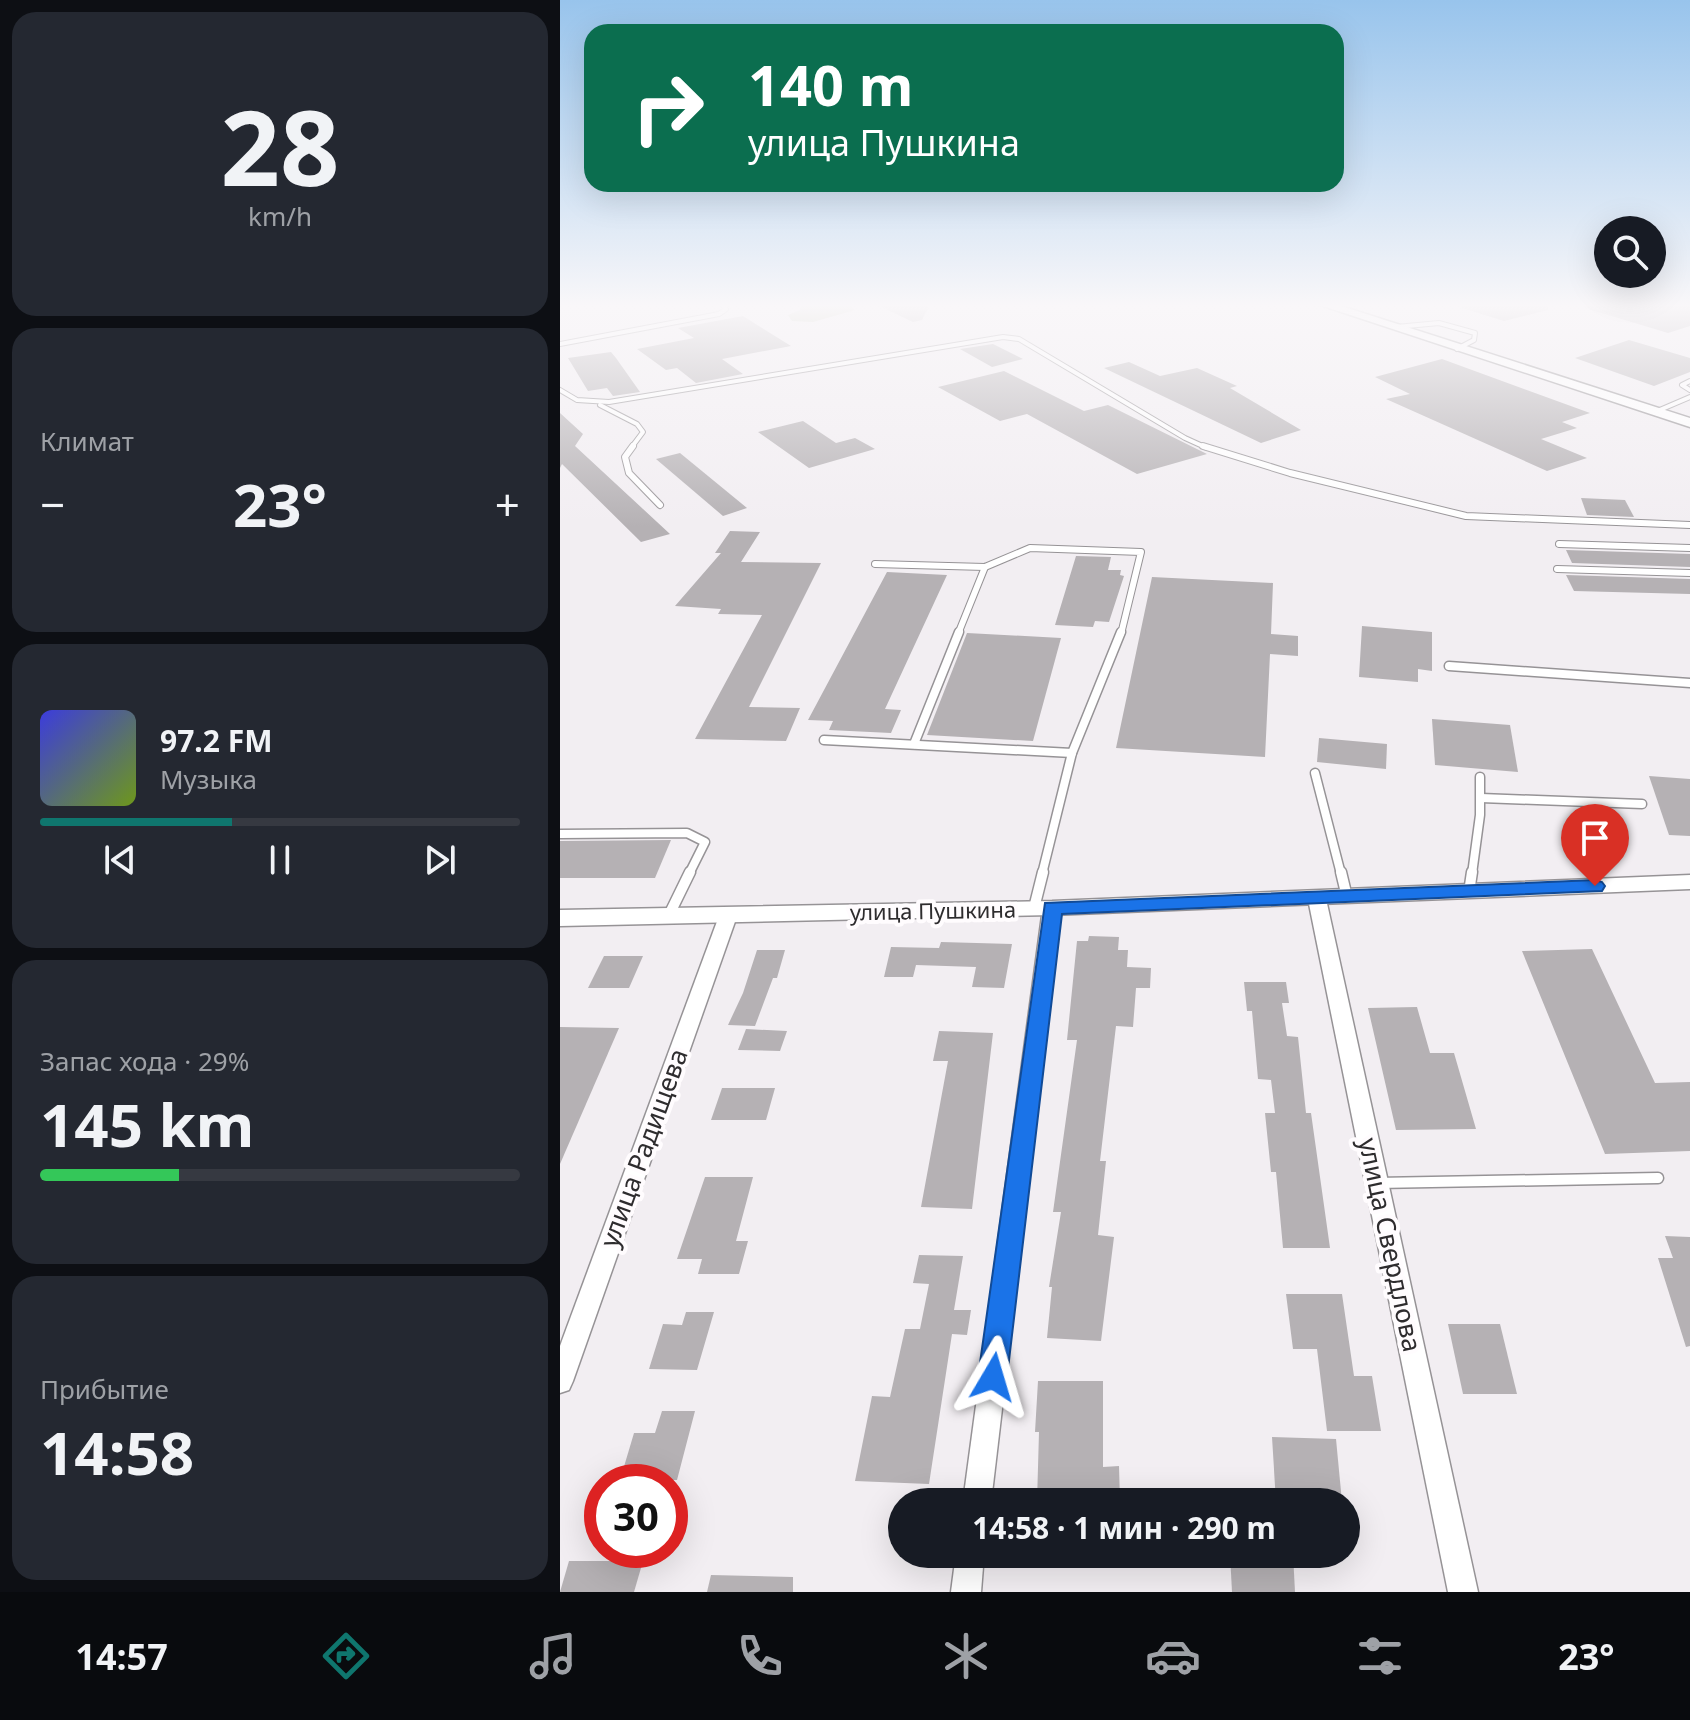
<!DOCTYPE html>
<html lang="ru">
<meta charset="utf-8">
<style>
:root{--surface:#171b24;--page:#242831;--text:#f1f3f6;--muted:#9ea1a6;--line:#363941;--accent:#0f766e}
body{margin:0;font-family:"Noto Sans",sans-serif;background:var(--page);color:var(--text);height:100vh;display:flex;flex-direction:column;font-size:30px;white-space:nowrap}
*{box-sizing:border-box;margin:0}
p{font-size:26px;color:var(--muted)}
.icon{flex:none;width:44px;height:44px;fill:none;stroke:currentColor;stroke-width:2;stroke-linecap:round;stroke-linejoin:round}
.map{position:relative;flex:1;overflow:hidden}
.drawer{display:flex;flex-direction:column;gap:12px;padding:12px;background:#0d0f14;width:560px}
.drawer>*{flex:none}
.guide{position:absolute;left:24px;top:24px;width:760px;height:168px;border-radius:24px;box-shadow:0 8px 32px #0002;background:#0b6e4f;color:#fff;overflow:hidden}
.tools{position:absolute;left:1034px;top:216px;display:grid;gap:16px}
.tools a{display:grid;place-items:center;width:72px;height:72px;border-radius:50%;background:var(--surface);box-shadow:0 8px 32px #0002;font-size:40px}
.speed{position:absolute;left:24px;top:1464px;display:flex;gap:16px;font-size:40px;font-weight:700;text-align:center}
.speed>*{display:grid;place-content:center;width:104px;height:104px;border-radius:50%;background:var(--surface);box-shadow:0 8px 32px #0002;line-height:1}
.speed .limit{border:12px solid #d22;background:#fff;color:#111}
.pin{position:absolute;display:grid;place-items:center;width:68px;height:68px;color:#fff;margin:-82px -34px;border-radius:50% 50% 50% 0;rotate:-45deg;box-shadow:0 0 8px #0007}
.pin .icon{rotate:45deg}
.me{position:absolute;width:88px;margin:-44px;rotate:7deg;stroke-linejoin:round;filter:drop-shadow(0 0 6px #0008)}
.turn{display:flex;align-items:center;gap:28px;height:168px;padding:0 32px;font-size:36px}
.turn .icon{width:104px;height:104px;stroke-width:2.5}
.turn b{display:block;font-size:56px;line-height:68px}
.big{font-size:60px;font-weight:700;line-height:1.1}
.drawer .tile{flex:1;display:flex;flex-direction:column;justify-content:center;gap:12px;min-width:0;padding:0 28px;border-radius:24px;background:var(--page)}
.drawer .dial{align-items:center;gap:0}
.dial b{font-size:104px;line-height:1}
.song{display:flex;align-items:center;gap:24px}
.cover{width:96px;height:96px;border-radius:12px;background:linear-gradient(135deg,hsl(240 70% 55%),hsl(80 70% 35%))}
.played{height:8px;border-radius:4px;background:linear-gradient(90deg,var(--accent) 40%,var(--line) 40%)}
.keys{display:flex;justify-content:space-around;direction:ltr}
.heat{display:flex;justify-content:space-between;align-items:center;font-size:44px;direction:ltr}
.charge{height:12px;border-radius:6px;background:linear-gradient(90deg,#34c759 29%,var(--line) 0)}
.trip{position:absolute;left:328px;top:1488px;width:472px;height:80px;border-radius:40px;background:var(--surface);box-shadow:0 8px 32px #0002;font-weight:700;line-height:80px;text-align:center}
.tabs{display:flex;height:128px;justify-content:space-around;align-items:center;background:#090b0e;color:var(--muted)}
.tabs .icon{width:56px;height:56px}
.tabs .on{color:var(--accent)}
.tabs b{font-size:36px;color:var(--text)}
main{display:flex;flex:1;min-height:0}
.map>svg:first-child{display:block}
.forest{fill:#bbc0a3}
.building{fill:#b5b1b4}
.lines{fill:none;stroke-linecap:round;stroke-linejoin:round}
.service-far3-casing{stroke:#969396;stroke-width:6}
.service-far2-casing{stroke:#969396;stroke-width:8}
.service-far1-casing{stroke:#969396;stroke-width:11}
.service-casing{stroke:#969396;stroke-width:13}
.minor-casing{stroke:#969396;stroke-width:3}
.tertiary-casing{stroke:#969396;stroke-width:3}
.secondary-casing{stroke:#969396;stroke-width:3}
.service-far3{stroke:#fff;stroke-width:4}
.service-far2{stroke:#fff;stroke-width:6}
.service-far1{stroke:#fff;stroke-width:8}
.service{stroke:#fff;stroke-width:10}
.minor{fill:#fff;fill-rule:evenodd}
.tertiary{fill:#fff;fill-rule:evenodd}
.secondary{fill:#fff;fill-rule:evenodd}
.route{fill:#1a73e8;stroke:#114b97;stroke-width:2}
.labels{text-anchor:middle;stroke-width:8;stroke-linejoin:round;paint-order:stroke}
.street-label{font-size:22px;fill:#2e2c2e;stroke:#fffcfe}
.near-street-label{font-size:26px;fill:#2e2c2e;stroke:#fffcfe}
</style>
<main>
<section class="drawer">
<div class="tile dial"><b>28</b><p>km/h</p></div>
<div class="tile"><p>Климат</p>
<div class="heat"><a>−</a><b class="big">23°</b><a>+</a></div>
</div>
<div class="tile">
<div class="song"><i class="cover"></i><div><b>97.2 FM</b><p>Музыка</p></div></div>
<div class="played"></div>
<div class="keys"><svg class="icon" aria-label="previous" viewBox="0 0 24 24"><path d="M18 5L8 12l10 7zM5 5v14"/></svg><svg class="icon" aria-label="pause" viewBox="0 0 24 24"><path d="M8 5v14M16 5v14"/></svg><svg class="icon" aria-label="next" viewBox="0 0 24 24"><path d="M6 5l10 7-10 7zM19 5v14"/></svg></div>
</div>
<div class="tile"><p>Запас хода · 29%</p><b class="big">145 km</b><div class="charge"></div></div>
<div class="tile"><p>Прибытие</p><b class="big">14:58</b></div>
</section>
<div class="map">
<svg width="1130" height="1592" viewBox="0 0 1130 1592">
<rect width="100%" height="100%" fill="#f2eef2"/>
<path class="forest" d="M241,304H287L295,310L253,322L232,321L228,315L240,310Z"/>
<g class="building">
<path d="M315,304H370L362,320L353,322Z"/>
<path d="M902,304H988V310L944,321L902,308Z"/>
<path d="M1025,304H1130V326L1108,333L1025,308Z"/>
<path d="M183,316L231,346L162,359L183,374L136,383L117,368L106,370L77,349L134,338L118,328Z"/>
<path d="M1069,340L1130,358V372L1094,386L1015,358Z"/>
<path d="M433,344L463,359L432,367L400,349Z"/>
<path d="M51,352L56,358L80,392L53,396L47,388L28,391L8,358Z"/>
<path d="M882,359L1030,413L1002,422L1017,428L981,439L1027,458L987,471L826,399L850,394L815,377Z"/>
<path d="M569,362L600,376L637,368L677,386L670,388L741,430L701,443L544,368Z"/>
<path d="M444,371L524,411L548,405L647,454L577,474L467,414L440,421L378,387Z"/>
<path d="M0,413L23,434L15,446L110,534L81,542L2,464L0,468Z"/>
<path d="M243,421L276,443L295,438L315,449L249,468L198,432Z"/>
<path d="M120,453L187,508L163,516L96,459Z"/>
<path d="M1021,498L1065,500L1074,517L1027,515Z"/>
<path d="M170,531L200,532L181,562L261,563L189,707L240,708L226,741L135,739L202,615L158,614L161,609L115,606L161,553H155Z"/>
<path d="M1006,550L1130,554V567L1012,563Z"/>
<path d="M516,556L551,557L548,570H561L560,575L564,576L549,622L535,621L533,627L495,625Z"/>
<path d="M327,572L387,575L325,709L341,710L331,733L269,730L273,721L248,720Z"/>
<path d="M1006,575L1130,579V594L1014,591Z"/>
<path d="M592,577L713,583L711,634L738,636V656L710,654L705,757L556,748Z"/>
<path d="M802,626L872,632V671L858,669V682L799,677Z"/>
<path d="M407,633L501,638L473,741L367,735Z"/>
<path d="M872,719L950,725L958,772L875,765Z"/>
<path d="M759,738L827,744L826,769L757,762Z"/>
<path d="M1089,776L1130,779V836L1109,835Z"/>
<path d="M111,840L95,878H0V841Z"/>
<path d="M529,936L559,937L558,950H568L567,967L591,968L590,988H576L573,1027L556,1026L540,1161H546L538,1235L554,1237L541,1341L487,1338L492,1287H489L501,1212H493L517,1040H507L517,941H528Z"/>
<path d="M381,942L452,944L444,988L412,987L416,967L356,965L353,977H324L331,947L379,948Z"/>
<path d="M1032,949L1095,1083L1130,1082V1151L1045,1154L962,951Z"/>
<path d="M197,950H225L217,978H213L195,1026L168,1025L183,993Z"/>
<path d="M44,956H83L69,988H28Z"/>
<path d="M684,982H726L729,1003H722L727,1036L738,1037L746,1113H751L770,1248H723L716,1172H711L705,1113H715L711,1080L698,1079L692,1011H687Z"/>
<path d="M857,1007L870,1053H894L916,1129L836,1130L808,1008Z"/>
<path d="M0,1027L59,1028L0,1164Z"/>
<path d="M186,1029L227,1031L220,1051L178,1050Z"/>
<path d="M379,1031L433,1033L412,1209L361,1207L388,1061H373Z"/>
<path d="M162,1088H215L206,1120H151Z"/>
<path d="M145,1177H193L176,1241H188L179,1274H138L142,1259H117Z"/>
<path d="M1105,1236L1130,1237V1346L1126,1347L1098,1258H1113Z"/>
<path d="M359,1255L403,1256L394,1310H411L407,1335L392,1334L369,1484L295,1481L312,1396L330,1397L345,1329H360L369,1284L353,1283Z"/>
<path d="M726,1294H782L794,1376H812L821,1431H767L757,1349H733Z"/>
<path d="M126,1312H154L137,1370L89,1369L103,1324L122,1325Z"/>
<path d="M888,1324H940L957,1394H903Z"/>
<path d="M478,1381H543V1467L559,1466L560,1502H477L479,1432H475Z"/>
<path d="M102,1411H135L117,1480H60L74,1433H95Z"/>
<path d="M712,1437L776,1439L782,1502H716Z"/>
<path d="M670,1554H733L735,1592H672Z"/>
<path d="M9,1561H83L74,1592H0Z"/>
<path d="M151,1575L233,1577V1592H147Z"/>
</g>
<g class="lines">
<defs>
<g id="service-far3">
<path d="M836,327L879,323L915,333L914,340L897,349"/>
<path d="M0,344L159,314L166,309L162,304"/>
<path d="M1130,381L1122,385L1130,390"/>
<path d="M0,390L17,400L49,402L443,337L459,339L625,438L647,448"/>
<path d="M40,405L77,424L83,432L71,448"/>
<path d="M1095,412L1130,397"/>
</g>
<g id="service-far2">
<path d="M73,446L65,457L69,473L100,505"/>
<path d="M643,446L730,473L906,516L1130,525"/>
<path d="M999,544L1130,548"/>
<path d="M315,564L425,567L470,548L581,552L561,634"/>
<path d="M997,569L1130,573"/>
<path d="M398,634L425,567"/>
</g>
<g id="service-far1">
<path d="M889,666L1130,683"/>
<path d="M264,740L512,753"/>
<path d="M354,744L399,632"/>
<path d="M755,773L781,874"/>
<path d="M921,798L1082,804"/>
<path d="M0,834L127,833L145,842L129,874"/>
<path d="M482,874L512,753L561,632"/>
<path d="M912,874L920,815V777"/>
</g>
<g id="service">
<path d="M781,872L787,897"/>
<path d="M909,892L912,872"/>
<path d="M474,908L483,872"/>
<path d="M108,917L130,872"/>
<path d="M817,1183L1098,1178"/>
</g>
<g id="minor">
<path d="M757,893L763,895L766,899L918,1592H888L748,899L751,895Z"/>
<path d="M492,902L498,904L501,908L431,1502H403L483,908L486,904Z"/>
<path d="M168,910L174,912L177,916L13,1381L9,1390L0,1393V1346L159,916L162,912Z"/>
<path d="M396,1554H424L421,1592H391Z"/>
</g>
<path id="tertiary" d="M1130,875V889L492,915L0,926V910L492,901Z"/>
<path id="secondary" d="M757,304H775L1130,418V427Z"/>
</defs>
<use href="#service-far3" class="service-far3-casing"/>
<use href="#service-far2" class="service-far2-casing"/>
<use href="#service-far1" class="service-far1-casing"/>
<use href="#service" class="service-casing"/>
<use href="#minor" class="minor-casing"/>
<use href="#tertiary" class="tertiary-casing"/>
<use href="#secondary" class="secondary-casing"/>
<use href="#service-far3" class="service-far3"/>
<use href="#service-far2" class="service-far2"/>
<use href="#service-far1" class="service-far1"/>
<use href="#service" class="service"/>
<use href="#minor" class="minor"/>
<use href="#tertiary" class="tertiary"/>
<use href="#secondary" class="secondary"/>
</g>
<linearGradient id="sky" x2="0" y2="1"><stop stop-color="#98c4ec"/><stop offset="0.58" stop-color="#f9f7f9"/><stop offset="1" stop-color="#f9f7f9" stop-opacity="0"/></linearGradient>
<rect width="1130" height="527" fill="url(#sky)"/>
<path class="route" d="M1035,880L1042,882L1045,886L1042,891L502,914L447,1377L443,1387L433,1391L423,1387L418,1377L485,903Z"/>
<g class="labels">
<g class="street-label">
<text transform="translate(373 911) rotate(-1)" y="8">улица Пушкина</text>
</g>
<g class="near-street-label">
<text transform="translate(84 1148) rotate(-70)" y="9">улица Радищева</text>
<text transform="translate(830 1245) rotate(78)" y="9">улица Свердлова</text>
</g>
</g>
</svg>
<div class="tools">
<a><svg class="icon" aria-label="search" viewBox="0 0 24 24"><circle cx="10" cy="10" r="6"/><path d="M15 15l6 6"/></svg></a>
</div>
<div class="speed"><div class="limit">30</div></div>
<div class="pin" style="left:1035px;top:886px;background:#d93025"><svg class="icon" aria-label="arrive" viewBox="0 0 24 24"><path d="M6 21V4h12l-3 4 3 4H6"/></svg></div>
<svg class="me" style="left:433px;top:1377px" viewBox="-20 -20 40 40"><path d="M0-17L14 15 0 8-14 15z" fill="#1a73e8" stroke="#fff" stroke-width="4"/></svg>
<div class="trip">14:58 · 1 мин · 290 m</div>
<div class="guide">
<div class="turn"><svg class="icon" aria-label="right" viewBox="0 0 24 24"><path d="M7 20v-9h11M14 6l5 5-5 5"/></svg><div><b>140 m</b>улица Пушкина</div></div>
</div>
</div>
</main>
<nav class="tabs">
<b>14:57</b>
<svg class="icon on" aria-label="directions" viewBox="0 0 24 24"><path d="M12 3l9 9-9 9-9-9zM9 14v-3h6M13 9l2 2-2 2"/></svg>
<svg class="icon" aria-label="music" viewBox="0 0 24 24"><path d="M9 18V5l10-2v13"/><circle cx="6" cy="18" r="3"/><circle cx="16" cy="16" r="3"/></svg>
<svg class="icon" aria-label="phone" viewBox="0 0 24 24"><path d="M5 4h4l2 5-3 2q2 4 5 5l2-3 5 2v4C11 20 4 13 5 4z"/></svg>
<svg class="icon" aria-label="climate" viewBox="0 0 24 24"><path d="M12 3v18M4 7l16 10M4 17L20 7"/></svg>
<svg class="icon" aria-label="car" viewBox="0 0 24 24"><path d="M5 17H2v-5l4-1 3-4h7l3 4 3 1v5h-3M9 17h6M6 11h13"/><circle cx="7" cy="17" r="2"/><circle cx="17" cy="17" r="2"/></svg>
<svg class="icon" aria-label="filters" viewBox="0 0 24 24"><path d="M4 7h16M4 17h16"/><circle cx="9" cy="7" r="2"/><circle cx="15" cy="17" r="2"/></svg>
<b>23°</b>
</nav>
